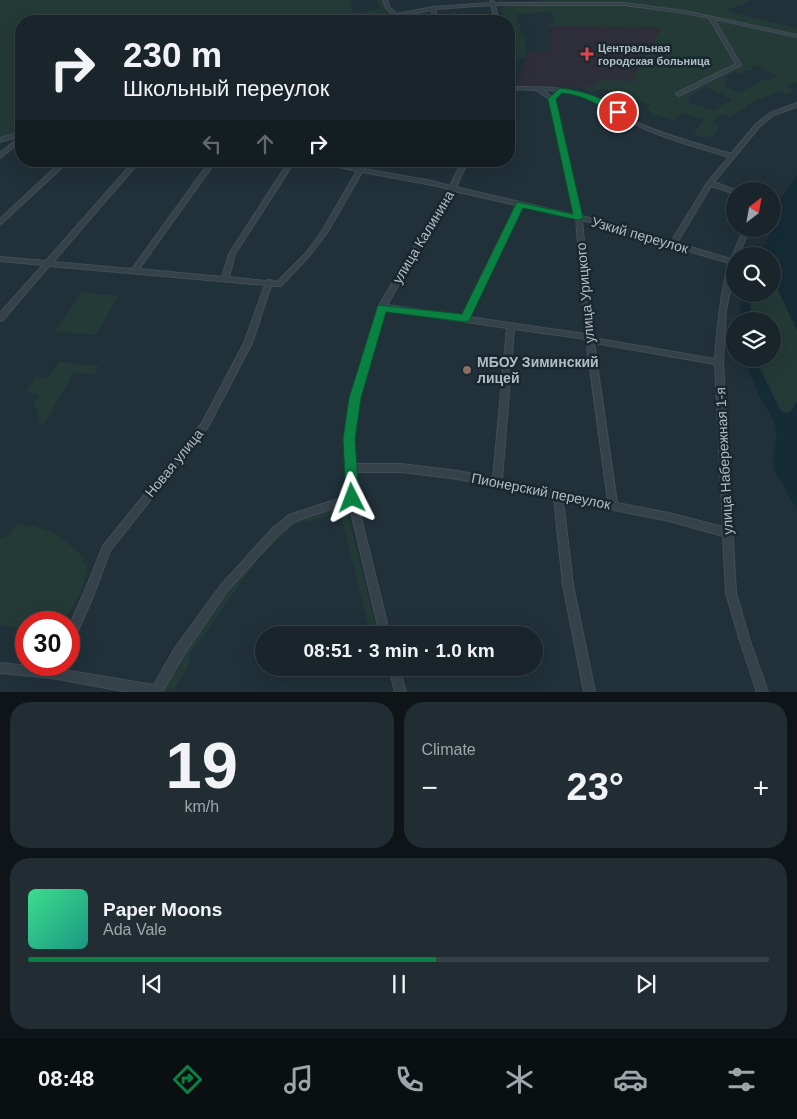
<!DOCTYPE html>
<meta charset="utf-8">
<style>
:root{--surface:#19252b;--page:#222d33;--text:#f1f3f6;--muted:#9fa5a9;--line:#374247;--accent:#0b8043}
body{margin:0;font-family:Arial,sans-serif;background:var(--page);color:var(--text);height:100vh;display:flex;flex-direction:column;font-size:19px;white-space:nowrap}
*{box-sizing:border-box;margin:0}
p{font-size:16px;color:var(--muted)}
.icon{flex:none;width:28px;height:28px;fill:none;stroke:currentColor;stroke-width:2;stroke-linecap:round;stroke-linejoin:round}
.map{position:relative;height:692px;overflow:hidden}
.drawer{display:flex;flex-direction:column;gap:10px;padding:10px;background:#0e1418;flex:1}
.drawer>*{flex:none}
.hud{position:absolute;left:15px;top:15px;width:500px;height:152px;border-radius:20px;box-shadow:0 5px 20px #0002,0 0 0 1px var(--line);background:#19252b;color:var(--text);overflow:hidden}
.needle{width:32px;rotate:31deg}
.fabs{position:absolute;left:726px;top:182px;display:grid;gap:10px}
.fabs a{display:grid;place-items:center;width:55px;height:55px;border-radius:50%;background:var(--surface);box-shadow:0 5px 20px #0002,0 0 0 1px var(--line);font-size:25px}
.speed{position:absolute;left:15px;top:611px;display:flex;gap:10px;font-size:25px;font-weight:700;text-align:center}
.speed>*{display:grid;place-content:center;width:65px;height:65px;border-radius:50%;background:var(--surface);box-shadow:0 5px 20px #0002,0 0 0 1px var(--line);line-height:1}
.speed .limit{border:8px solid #d22;background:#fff;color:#111}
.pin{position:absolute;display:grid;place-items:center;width:42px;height:42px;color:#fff;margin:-21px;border:2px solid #fff;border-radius:50%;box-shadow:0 1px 5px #0007}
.me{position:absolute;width:55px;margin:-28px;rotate:357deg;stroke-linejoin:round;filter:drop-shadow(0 0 4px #0008)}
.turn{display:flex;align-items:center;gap:18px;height:105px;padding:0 25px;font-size:22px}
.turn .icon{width:65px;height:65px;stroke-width:2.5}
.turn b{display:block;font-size:35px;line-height:42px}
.lanes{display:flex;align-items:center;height:48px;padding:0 25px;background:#0003;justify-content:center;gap:25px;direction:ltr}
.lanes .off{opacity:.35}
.big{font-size:38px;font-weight:800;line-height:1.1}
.drawer .tile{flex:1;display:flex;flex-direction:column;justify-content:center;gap:8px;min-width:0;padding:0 18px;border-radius:20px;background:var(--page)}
.drawer .dial{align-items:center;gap:0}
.dial b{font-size:65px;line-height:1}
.song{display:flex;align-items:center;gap:15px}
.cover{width:60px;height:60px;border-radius:8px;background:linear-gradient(135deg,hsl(150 70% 55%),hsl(170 70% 35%))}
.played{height:5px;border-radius:2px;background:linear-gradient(90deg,var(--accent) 55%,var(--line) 55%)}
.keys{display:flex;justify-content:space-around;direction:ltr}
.heat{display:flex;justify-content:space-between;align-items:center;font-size:28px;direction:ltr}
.drawer .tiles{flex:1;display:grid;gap:10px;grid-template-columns:1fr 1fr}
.tile:last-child{grid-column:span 2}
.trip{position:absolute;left:255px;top:626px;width:288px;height:50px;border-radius:25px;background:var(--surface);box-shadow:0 5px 20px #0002,0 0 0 1px var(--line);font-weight:800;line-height:50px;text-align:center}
.tab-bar{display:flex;height:80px;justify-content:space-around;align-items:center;background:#0a0f11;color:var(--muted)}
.tab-bar .icon{width:35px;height:35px}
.tab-bar .active{color:var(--accent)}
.tab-bar b{font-size:22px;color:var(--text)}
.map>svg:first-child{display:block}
.medical{fill:#2d2e3a}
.green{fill:#233a37;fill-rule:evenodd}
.water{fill:#152b36}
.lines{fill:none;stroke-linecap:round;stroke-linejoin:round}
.minor-casing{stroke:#414e55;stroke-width:2}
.minor{fill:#354249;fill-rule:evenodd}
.route{fill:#0b8043;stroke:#07532c}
.health-dot{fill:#e0444e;stroke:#1a272e;stroke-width:2}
.education-dot{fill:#8d6e63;stroke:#1a272e;stroke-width:2}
.labels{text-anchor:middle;stroke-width:5;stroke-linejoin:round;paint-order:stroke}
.far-poi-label{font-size:11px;font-weight:bold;fill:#b0bdc5;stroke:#1a272e;text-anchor:start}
.street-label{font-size:14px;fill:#b0bdc5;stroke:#1a272e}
.poi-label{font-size:14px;font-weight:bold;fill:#b0bdc5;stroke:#1a272e;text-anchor:start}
</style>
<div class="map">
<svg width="797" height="692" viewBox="0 0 797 692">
<rect width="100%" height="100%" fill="#213139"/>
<path class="medical" d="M552,25L663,27L633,78L634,81L596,82L588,87H579L517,86L528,51H552L550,45V33H552Z"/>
<g class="green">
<path d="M0,0H350L352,13L380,9L378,0H383L392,14L361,21H21V132L0,137Z"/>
<path d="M554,0H754L726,10L742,15L797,28V35L656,6L620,3L507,2Z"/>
<path d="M507,6C555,6 604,2 652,8C701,14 749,27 797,38V83L794,82L786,86L795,90L786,94L780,91L746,105L748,106L729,117L721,114L713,123L720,125L712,137L708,136L706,138L693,134L704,120L681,113L673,121L653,114L646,108L650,105L629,97L627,98L605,89L590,92L579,87H588L603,80L634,81L633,78L662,27L549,26V24L554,21L552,12L518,14L516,18L521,27H519L520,30L523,31H521V34H524L526,42H524L525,47L527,48L525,58L513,57L509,49V21H499V19H505L501,8ZM754,65L778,76L770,80L767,78L739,93L724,86L728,83L724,82L729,79L725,77L734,72L741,75L745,73L743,72L744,71L748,72L753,69L751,67ZM705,87L732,99L713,111L688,102L690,100L688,98Z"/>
<path d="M773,280L797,330V401C795,406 793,412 787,413C777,414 758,368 755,359H772V321H750L751,294H772Z"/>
<path d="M82,292L119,296L95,335L56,331Z"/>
<path d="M59,362L99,366L94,375L74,372L43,426L37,421L38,412L34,404L40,395L25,391L36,377L48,378Z"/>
<path d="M345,504L378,635H371L340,512L294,525L259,558L187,658L191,660L174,691L162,692C190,643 221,597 259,555C269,544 279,532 291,523C305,513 328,509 345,504Z"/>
<path d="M18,523L29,527L31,525L53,532L85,557L81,562L87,565L88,569L81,592L64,622H26V631L0,624V538L9,535Z"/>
</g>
<g class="water">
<path d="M797,175V330L773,280L772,256H760L772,229L779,201Z"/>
<path d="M742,294H751L750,321H739Z"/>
<path d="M744,359H755L781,411C790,416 794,408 797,401V509L774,469L773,460L777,434L774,421L758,393Z"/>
</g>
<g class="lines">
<defs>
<g id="minor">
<path d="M383,0H387L390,8L397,14L433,7L490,3L491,0H493L495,3H624L685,11L797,35V37L714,19L741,65L679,96L676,94L677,93L736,64L709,18L685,13L624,5H495L499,21H495L491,5L435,9L438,18L436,21H432L434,18L431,10L376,21H369V20L393,15L386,8Z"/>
<path d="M509,87C535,87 561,86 586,94C604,99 619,113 636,122C666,136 699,144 731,154L756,124L770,113L797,103V107L774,115L760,126L714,182L737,191H735V194L711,186L677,243L731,259L744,229H750L738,256H735V267L726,310L723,362L736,593L750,641L768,692H757L740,641L726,593L723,536L669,521L563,500L573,585L595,692H584L563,585L554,498L458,479L401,472H355L356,498L390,635H380L349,503L295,521L279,534L227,591L183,656L162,692H128L52,678L0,673V663L52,668L154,685L175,648L221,585L273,528L289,515L347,496L345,439L351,398L378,307L449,189L432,185L362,172L327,233L310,255L281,286H271L252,343L208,427L110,551L94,594L73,642L69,643V627L84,593L103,546L202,423L244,343L265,285L49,266L3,320L0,321V313L43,265L0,261V257L46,261L134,161H140L53,262L132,269L210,161H216L139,269L222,277L229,254L289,161H295L235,254L229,277L266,281L269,280L277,282L306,253L322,231L357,171L311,161H325L358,168L362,161H368L364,169L432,181L450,186L462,161H468L456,187L575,215L550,100L536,90L509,89ZM543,90C559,91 576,92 592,99C610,108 626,121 645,129C672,141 701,148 729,157L707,183L671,242L582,216L555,99ZM454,191L516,205L462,316L387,305ZM522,206L576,218L585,334L469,317ZM582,220L729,263C720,295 717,326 715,359L593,338ZM385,310L507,328L493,478L458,471L401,464H355L353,439L359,398ZM514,329L586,339L608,501L502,480ZM594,343L715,364L723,527L669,513L617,503Z"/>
<path d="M21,132V136L0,142V138Z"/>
<path d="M21,136V141L0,158V153Z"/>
<path d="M62,161H69L2,223L0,224V219Z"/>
<path d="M389,668H399L406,692H395Z"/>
</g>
</defs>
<use href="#minor" class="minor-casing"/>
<use href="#minor" class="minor"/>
</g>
<path class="route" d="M560,88C582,91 605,97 622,112L615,114C597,104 583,95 562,93L556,99L583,218L578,220L523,208L469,321L465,322L386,312L361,398L355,439L359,498L357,502L352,504L348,502L346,498L343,439L349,398L378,305L462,314L517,202L573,214L548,99Z"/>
<path class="health-dot" d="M584.5 46.5h5v5h5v5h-5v5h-5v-5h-5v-5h5z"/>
<circle class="education-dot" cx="467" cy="370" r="5"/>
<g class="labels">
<g class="far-poi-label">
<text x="598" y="52">Центральная<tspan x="598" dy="13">городская больница</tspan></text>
</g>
<g class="street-label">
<text transform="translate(640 235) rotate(16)" y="5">Узкий переулок</text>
<text transform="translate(423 237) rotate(-59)" y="5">улица Калинина</text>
<text transform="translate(585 293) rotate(-95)" y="5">улица Урицкого</text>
<text transform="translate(724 461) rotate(-93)" y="5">улица Набережная 1-я</text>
<text transform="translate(174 463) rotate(-51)" y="5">Новая улица</text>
<text transform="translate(541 491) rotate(11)" y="5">Пионерский переулок</text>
</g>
<g class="poi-label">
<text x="477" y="367">МБОУ Зиминский<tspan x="477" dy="16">лицей</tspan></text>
</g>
</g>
</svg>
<div class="fabs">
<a><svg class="needle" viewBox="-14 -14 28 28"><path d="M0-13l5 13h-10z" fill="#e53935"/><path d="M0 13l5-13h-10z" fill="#9fa5a9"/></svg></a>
<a><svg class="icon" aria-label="search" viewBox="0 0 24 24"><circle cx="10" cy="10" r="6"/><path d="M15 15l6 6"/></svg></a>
<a><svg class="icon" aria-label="layers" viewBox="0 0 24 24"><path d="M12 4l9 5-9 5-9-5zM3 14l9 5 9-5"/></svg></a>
</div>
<div class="speed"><div class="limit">30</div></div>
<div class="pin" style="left:618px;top:112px;background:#d93025"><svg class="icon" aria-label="arrive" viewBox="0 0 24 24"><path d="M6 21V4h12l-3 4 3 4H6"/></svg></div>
<svg class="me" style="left:352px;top:498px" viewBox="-20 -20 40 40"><path d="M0-17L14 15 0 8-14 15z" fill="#0b8043" stroke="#fff" stroke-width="4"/></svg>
<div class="trip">08:51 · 3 min · 1.0 km</div>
<div class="hud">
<div class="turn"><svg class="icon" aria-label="right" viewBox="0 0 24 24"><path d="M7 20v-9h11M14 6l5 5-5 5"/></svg><div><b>230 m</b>Школьный переулок</div></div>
<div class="lanes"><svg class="icon off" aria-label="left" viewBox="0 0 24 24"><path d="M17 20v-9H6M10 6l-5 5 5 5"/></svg><svg class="icon off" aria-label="ahead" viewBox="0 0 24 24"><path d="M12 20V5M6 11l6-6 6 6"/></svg><svg class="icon" aria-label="right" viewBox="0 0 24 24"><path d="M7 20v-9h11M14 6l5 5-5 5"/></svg></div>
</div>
</div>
<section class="drawer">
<div class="tiles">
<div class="tile dial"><b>19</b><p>km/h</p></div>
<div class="tile"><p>Climate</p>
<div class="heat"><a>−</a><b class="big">23°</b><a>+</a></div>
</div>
<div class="tile">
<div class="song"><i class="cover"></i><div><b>Paper Moons</b><p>Ada Vale</p></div></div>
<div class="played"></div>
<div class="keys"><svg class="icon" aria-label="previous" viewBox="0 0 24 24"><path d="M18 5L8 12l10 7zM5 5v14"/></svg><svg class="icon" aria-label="pause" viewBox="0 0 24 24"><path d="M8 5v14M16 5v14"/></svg><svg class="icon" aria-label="next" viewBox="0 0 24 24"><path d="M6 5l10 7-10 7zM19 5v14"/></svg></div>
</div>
</div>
</section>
<nav class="tab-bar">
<b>08:48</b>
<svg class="icon active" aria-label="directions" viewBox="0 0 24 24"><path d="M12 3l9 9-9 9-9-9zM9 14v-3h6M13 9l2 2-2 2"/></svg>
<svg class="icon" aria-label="music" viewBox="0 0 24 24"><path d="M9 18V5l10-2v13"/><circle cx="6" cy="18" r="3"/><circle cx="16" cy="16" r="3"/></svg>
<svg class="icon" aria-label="phone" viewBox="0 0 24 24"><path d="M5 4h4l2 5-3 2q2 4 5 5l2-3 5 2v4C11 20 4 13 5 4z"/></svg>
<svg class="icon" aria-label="climate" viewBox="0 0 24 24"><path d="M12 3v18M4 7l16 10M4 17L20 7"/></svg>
<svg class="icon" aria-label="car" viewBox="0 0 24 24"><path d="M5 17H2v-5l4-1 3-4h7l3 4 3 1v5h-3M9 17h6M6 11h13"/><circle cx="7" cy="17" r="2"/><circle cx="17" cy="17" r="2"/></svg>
<svg class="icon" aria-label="filters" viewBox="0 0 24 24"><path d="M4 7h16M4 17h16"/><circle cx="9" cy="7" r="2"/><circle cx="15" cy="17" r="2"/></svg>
</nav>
